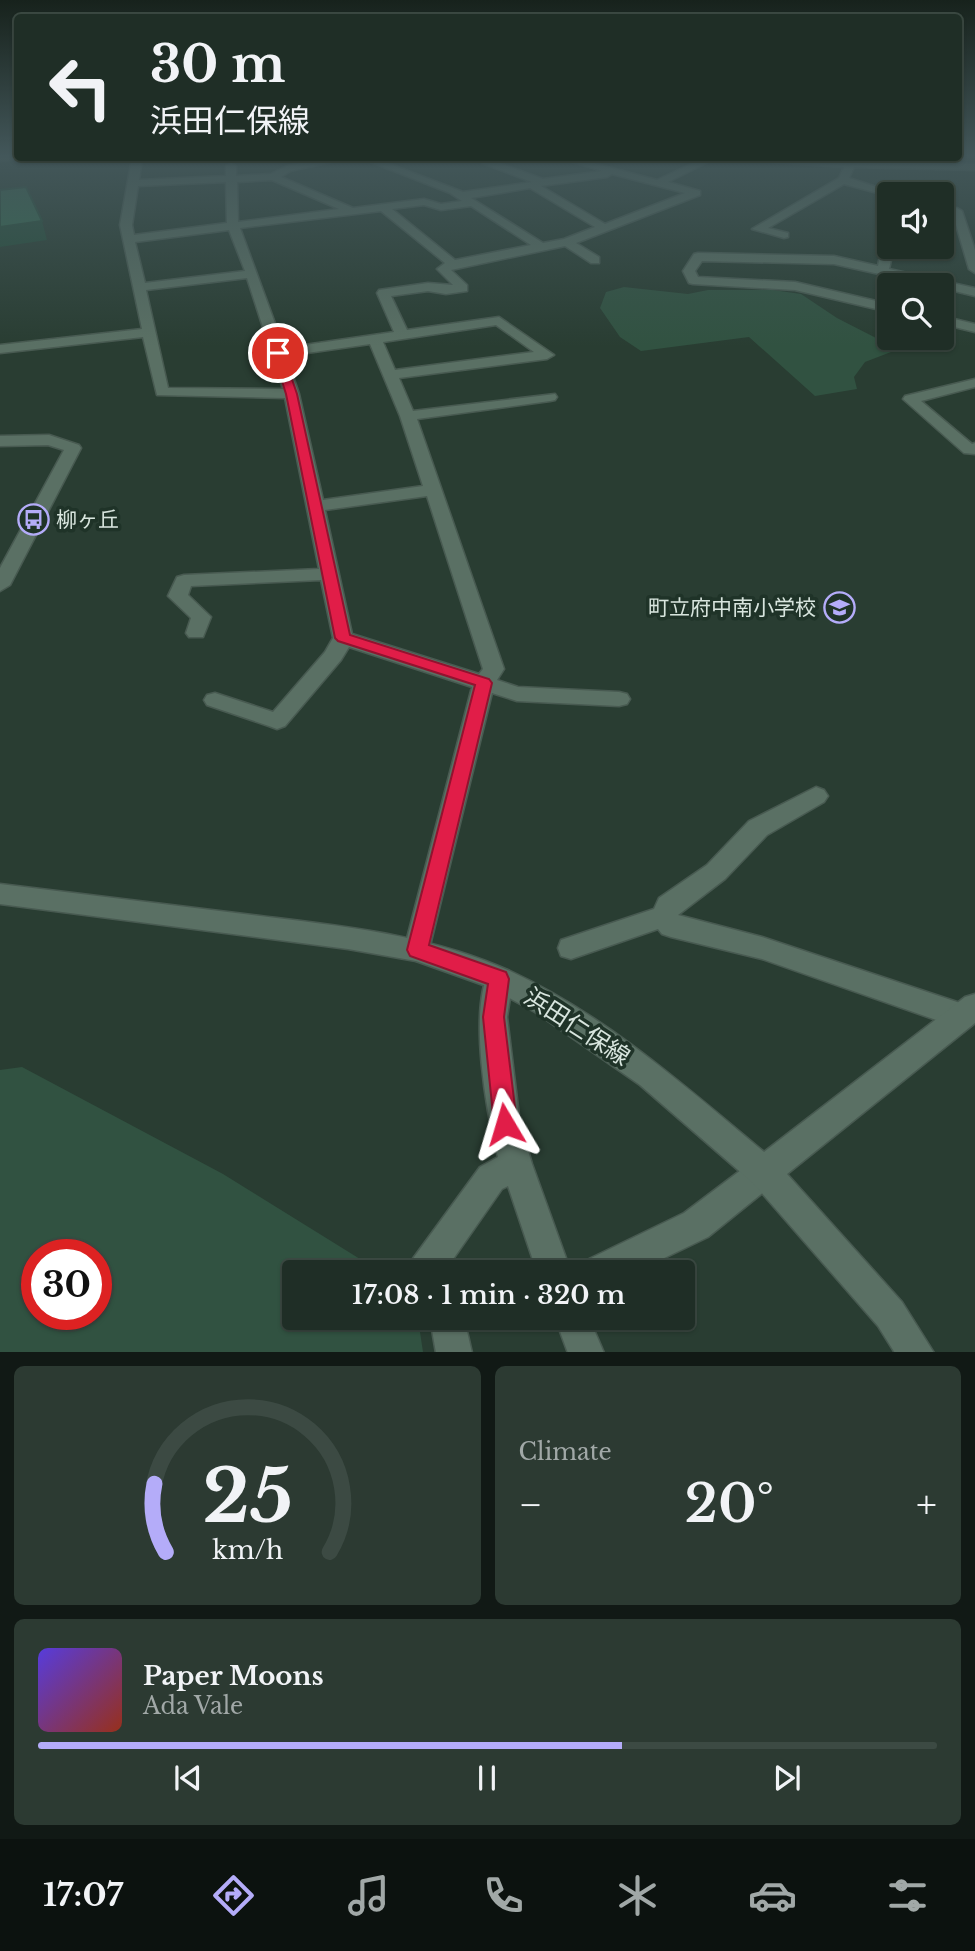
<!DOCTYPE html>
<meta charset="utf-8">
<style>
:root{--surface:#1f2e26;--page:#2c3a32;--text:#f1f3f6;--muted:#a1a8a7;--line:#3c4a43;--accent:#b4acf9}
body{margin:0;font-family:"Libre Baskerville","Noto Sans JP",serif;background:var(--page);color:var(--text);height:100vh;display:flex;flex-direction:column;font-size:26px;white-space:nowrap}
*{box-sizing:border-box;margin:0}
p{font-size:23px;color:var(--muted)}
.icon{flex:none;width:38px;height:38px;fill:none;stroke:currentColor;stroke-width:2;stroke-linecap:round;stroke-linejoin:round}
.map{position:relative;height:1352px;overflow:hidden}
.sheet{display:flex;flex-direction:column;gap:14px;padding:14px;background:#111915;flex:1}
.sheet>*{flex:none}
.hud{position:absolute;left:14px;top:14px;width:948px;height:147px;border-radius:7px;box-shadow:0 2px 5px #0004,0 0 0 2px var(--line);background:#1f2e26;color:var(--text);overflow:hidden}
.controls{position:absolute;left:877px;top:182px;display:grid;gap:14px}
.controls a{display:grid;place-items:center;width:77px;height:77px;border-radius:7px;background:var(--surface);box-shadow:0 2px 5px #0004,0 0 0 2px var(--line);font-size:35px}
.speed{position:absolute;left:21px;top:1239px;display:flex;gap:14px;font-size:35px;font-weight:700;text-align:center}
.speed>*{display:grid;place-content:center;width:91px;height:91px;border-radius:50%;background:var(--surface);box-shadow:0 2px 5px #0004,0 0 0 2px var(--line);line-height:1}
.speed .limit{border:10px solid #d22;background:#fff;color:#111}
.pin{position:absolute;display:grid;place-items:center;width:60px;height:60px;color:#fff;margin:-30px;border:4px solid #fff;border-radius:50%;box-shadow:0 2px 7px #0007}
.me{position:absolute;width:77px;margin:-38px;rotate:353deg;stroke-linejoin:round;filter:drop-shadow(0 0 5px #0008)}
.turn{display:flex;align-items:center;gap:24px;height:147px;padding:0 21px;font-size:32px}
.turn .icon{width:91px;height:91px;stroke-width:2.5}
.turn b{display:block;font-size:49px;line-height:60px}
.big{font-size:52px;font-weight:600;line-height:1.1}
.sheet .tile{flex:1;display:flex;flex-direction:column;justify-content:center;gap:10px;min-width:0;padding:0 24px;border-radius:10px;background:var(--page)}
.sheet .dial{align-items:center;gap:0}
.dial svg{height:182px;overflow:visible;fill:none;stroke:var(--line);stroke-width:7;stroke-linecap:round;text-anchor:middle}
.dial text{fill:var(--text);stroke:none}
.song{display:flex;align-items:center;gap:21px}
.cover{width:84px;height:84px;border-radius:10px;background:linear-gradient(135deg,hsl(250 70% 55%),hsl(10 70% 35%))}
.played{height:7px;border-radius:4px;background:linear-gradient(90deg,var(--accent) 65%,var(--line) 65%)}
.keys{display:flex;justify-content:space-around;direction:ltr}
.heat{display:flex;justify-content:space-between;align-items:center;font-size:38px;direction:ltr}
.sheet .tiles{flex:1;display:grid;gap:14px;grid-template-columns:1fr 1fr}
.tile:last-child{grid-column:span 2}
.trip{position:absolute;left:282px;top:1260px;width:413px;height:70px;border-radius:7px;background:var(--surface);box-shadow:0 2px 5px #0004,0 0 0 2px var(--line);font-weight:600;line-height:70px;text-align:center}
.tab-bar{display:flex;height:112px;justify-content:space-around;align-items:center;background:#0c120f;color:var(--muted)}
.tab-bar .icon{width:49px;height:49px}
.tab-bar .on{color:var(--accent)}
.tab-bar b{font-size:32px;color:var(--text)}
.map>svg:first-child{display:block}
.green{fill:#315241;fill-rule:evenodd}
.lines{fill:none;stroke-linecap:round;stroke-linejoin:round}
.street-casing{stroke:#485a51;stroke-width:3}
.secondary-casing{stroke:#485a51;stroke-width:3}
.street{fill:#5a7064;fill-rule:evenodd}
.secondary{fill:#5a7064;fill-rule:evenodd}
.shaded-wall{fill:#244d39}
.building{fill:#346e52;stroke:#244d39;stroke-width:2}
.route{fill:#e11d48;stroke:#92132f;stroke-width:2}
.labels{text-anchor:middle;stroke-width:7;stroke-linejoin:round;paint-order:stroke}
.poi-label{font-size:21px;fill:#d8e5de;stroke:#1f3328;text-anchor:start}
.near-street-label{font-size:24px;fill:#d8e5de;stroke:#1f3328}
</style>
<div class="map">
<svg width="975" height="1353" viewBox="0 0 975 1353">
<rect width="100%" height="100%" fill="#293d32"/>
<g class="green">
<path d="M624,287L688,294L708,290H773L801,294L837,318L878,339L891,352L865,362L854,377L857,389L815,396L749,337L641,351L620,337L600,308L606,292Z"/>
<path d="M22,1067L223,1174L360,1259L371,1272H294V1318H408L420,1332L423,1352H0V1070ZM37,1255H96V1314H37Z"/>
</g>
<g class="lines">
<defs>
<g id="street">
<path d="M0,157L23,158L0,161Z"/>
<path d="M132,158H142L139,180L226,176V166L231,163L236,166V176L271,174L287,166L326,158H342L340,160L290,171L281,177L353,208L424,199L441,204L462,201L450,193L361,158H374L463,192L532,182L482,163V159L485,158L543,179L603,171L559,158H573L657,180L704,158H716L668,182L700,191V195L576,243L599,257V263H591L565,246L451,270L467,285V291L446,294L428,291L391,296L407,330L499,317L554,355L547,359L399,378L413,411L555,394L557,397L555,400L550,401L417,419L504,669L497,680L518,687L619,692L627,694L630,699L627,704L619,706L517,701L492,693L427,958L417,961L407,958L404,950L472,687L349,647L341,660L285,726L277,729L269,726L207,705L204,700L207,695L215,693L273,712L325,652L333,638L321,580L191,586L188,595L211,617L203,637H189L186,633L191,618L168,596L177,577L184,575L319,569L285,398L157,395L143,337L0,353V345L142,329L120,225ZM612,174L685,193L605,224L541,186L607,177ZM272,180L339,209L238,222L237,182ZM226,182L227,223L134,235L132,225L138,186ZM530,188L595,227L564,239L543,243L471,198ZM424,205L441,210L471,206L531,245L455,260L392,209ZM381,211L445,263L437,269L453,285L428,283L379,290L377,293L394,332L284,348L240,228ZM229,230L245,271L145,283L135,242ZM247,278L283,389L168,388L146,290ZM496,325L534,352L395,370L383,342ZM370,344L400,416L423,486L323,500L299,394L286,356ZM427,496L483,669L479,674L352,634L325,510Z"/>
<path d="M753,158L975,164V170L854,167L849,178L897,194L889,196L844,184L768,228L788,233V237L784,238L752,229L839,178L844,167L758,161Z"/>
<path d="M957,208L962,211L975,250V273L969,269L952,211Z"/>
<path d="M889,237V247H894L889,269L975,288V296L942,288V285H929L834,264L702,261L695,271L698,277L795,282L889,304V312L795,290L693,284L689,283L683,271L694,254L698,253L834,256L878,266L883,240Z"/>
<path d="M942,316L975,324V332L942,324Z"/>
<path d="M975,379V387L921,401L972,444L975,443V454L964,453L903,399L905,396Z"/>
<path d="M49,435L79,445L81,448L10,585L0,591V568L64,450L48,445L0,446V436Z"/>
<path d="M816,787L824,790L828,796L824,802L767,835L725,879L678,915L762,937L972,1007L975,1013L972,1025L962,1029L762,959L671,937L662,934L658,929L571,959L561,956L558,948L561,940L654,909L659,898L707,865L749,821Z"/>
<path d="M499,967L509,971L513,979L507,1017L520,1124L532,1164L571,1272H537L508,1186L502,1189L444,1272H407L412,1260L480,1167L498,1157C486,1111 469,1013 489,971Z"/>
<path d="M764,1156L775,1161L780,1172L775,1183L708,1237L635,1272H582L587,1260L684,1213L753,1161Z"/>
<path d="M430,1318H464L472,1353H436Z"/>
<path d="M555,1318H589L604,1353H568Z"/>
</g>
<path id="secondary" d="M0,884C84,894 168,905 252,915C340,926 429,934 510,971C605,1015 685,1086 764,1152L965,997L975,994V1023L787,1174L902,1302L934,1353H895L878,1326L753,1183L640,1085L535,1012L489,987L416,961L348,949L0,904Z"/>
</defs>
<use href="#street" class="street-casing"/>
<use href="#secondary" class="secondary-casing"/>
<use href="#street" class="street"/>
<use href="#secondary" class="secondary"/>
</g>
<path class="shaded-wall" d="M42,221L47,240L0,247V227Z"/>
<path class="building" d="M26,187L42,221L0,227V190Z"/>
<linearGradient id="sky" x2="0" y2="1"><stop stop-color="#17221c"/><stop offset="0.45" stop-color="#43575a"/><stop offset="1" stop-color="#43575a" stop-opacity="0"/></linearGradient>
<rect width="975" height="346" fill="url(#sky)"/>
<path class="route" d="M278,350L283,353L297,394L350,635L489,679L492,683L429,945L506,972L509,979L504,1017L517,1124L514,1132L505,1135L497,1132L494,1124L483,1017L488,984L410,956L407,950L475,685L338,641L335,638L286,394L273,353Z"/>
<defs>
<symbol id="bus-ring" viewBox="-11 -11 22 22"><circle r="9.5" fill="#1f3328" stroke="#b4acf9" stroke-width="1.5"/><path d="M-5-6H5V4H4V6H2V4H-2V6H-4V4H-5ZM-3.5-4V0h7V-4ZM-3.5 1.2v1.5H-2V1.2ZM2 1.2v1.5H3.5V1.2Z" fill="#b4acf9"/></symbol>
<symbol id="school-ring" viewBox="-11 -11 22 22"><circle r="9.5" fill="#1f3328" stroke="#b4acf9" stroke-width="1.5"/><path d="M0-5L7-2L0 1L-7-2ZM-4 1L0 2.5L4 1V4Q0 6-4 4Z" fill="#b4acf9"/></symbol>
</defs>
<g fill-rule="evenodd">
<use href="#bus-ring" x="16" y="502" width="35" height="35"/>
<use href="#school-ring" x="822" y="590" width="35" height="35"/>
</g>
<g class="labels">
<g class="poi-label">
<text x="56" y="527">柳ヶ丘</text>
<text x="816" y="615" text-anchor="end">町立府中南小学校</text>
</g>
<g class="near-street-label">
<text transform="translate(577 1027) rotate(33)" y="8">浜田仁保線</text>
</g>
</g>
</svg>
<div class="controls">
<a><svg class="icon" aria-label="sound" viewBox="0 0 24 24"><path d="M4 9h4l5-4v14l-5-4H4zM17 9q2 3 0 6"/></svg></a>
<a><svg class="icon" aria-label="search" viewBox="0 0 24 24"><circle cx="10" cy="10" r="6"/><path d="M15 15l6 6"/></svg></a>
</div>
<div class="speed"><div class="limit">30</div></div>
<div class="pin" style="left:278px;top:353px;background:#d93025"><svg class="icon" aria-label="arrive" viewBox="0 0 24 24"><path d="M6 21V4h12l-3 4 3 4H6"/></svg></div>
<svg class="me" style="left:505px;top:1124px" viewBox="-20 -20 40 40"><path d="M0-17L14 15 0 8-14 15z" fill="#e11d48" stroke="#fff" stroke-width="4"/></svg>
<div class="trip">17:08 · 1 min · 320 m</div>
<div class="hud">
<div class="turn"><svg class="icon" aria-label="left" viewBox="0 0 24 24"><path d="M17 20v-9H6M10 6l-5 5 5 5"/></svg><div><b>30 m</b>浜田仁保線</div></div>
</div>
</div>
<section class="sheet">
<div class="tiles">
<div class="tile dial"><svg viewBox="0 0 100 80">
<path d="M14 69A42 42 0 1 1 86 69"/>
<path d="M14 69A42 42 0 0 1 9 39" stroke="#b4acf9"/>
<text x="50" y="56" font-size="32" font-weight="700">25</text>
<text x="50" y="72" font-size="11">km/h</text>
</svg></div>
<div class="tile"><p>Climate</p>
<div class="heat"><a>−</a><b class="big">20°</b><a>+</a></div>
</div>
<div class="tile">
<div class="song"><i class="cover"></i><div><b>Paper Moons</b><p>Ada Vale</p></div></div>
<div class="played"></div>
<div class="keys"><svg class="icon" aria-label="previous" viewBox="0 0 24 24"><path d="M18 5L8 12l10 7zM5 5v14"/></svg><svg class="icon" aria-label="pause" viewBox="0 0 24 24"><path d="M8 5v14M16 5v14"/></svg><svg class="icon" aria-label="next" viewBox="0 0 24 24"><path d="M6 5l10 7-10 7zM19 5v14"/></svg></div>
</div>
</div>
</section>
<nav class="tab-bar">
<b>17:07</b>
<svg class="icon on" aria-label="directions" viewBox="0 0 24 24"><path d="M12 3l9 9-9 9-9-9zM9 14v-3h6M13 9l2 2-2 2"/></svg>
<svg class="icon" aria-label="music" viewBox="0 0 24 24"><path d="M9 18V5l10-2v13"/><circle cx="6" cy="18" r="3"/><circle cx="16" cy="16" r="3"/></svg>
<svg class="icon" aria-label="phone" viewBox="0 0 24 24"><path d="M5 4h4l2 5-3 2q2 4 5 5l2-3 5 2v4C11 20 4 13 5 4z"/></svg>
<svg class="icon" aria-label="climate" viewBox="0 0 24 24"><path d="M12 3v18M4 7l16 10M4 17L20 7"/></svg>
<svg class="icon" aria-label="car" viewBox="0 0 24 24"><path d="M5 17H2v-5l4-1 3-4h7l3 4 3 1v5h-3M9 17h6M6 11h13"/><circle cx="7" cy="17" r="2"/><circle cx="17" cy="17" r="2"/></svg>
<svg class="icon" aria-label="filters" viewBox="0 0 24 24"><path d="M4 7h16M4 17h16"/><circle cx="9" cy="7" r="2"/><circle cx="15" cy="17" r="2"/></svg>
</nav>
